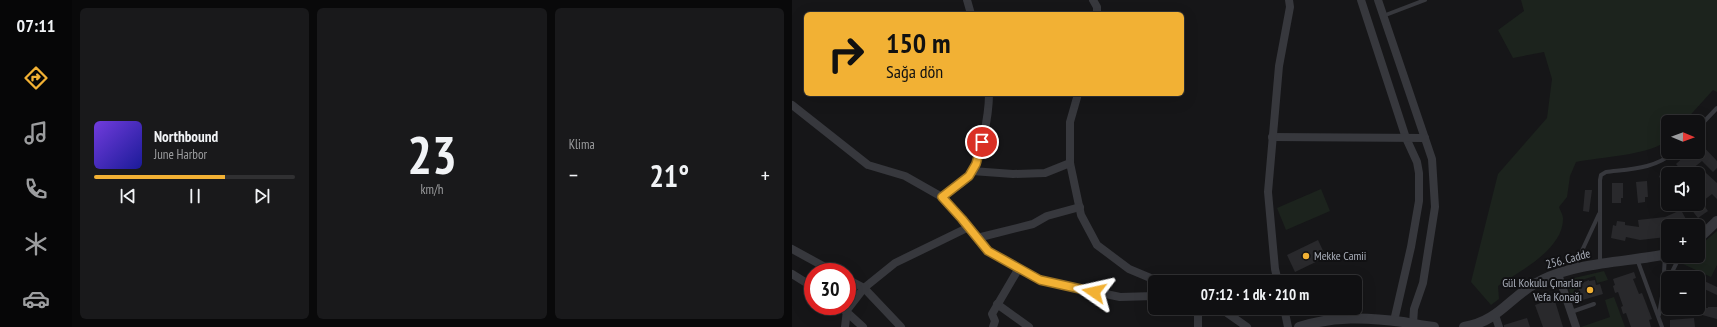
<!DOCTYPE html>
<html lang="tr">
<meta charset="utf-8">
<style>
:root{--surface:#101012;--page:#19191b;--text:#f1f3f6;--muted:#9c9d9f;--line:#303032;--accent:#f2b134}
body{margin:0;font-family:"PT Sans Narrow",sans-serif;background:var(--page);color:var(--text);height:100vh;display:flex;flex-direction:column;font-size:15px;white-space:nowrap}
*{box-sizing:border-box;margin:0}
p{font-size:13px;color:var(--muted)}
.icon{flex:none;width:22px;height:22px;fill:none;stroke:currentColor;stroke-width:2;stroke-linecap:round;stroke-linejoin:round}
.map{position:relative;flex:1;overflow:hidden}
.sheet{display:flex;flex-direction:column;gap:8px;padding:8px;background:#09090a;width:720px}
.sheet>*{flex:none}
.banner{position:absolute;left:12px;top:12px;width:380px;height:84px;border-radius:6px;box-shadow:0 4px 16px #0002,0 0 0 1px var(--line);background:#f2b134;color:#111;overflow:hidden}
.needle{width:26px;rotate:91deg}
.buttons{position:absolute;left:869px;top:115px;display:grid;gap:8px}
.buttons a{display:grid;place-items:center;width:44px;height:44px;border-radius:6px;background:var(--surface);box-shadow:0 4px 16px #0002,0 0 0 1px var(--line);font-size:20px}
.speed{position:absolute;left:12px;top:263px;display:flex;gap:8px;font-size:20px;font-weight:700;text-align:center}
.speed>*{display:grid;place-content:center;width:52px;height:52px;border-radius:50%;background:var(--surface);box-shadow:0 4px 16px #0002,0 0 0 1px var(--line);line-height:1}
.speed .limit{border:6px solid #d22;background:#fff;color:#111}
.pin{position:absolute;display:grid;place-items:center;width:34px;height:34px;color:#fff;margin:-17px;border:2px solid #fff;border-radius:50%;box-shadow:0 1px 4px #0007}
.me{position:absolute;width:44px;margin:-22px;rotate:281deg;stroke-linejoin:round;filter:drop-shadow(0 0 3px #0008)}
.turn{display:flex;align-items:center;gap:14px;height:84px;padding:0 16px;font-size:18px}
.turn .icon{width:52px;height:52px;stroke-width:2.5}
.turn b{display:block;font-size:28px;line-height:34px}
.big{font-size:30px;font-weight:800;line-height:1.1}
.sheet .widget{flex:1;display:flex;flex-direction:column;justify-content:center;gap:6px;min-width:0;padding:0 14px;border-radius:6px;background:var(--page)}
.sheet .dial{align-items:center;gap:0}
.dial b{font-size:52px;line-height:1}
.song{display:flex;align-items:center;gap:12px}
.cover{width:48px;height:48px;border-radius:6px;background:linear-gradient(135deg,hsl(260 70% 55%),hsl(240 70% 35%))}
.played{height:4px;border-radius:2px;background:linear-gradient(90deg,var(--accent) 65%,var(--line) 65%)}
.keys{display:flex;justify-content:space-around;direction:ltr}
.heat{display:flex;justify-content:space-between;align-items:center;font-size:22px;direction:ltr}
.sheet .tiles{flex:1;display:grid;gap:8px;grid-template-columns:repeat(3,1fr)}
.trip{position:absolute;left:356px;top:275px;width:214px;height:40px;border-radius:6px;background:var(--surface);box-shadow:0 4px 16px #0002,0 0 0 1px var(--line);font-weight:800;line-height:40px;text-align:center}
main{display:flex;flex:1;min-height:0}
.tabs{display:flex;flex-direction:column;width:72px;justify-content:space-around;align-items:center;background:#060607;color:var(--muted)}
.tabs .icon{width:28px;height:28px}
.tabs .active{color:var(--accent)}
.tabs b{font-size:18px;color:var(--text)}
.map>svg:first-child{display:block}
.green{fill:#1c231d}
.building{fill:#29292c}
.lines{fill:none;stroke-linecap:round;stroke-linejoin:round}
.service{stroke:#37383d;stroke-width:4}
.minor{stroke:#37383d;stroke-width:8}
.tertiary{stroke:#37383d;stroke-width:10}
.route-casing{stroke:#9d7322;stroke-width:10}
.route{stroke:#f2b134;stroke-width:7}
.poi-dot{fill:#f2b134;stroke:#111113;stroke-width:1.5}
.labels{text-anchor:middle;stroke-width:4;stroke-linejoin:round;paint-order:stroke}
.poi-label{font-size:12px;fill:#a8adb8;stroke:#111113;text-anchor:start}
.street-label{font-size:12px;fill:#a8adb8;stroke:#111113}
</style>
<main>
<nav class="tabs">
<b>07:11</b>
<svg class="icon active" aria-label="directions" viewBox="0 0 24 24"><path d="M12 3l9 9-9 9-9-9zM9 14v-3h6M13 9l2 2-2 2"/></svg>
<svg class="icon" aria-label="music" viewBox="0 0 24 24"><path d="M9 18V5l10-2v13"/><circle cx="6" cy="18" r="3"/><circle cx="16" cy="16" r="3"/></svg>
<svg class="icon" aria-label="phone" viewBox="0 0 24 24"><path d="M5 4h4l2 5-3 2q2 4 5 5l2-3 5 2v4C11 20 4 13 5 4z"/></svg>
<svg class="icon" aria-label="climate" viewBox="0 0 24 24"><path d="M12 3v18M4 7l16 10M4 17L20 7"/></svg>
<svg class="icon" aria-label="car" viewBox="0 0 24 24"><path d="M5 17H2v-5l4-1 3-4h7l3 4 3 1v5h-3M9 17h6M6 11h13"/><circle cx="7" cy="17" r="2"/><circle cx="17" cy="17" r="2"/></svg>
</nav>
<section class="sheet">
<div class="tiles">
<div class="widget">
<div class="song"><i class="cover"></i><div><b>Northbound</b><p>June Harbor</p></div></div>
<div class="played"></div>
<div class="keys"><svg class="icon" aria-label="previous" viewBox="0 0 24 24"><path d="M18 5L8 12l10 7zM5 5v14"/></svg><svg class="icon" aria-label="pause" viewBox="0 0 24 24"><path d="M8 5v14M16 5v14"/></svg><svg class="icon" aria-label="next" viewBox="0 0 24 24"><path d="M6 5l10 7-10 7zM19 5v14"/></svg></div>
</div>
<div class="widget dial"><b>23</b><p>km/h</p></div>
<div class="widget"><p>Klima</p>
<div class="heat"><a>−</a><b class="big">21°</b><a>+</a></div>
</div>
</div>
</section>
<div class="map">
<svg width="925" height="327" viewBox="0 0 925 327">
<rect width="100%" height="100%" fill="#161618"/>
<g class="green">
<path d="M729,0H925V92L921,90L892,122H876V139C862,155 807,157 784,162L778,176L775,197L767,207C768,210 771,215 771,218C772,249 728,271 706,286L707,299L699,305L679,282L706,174L755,118L760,79L752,52L721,58L706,30L732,11Z"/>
<path d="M529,189L538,211L494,230L485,208Z"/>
<path d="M925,231V265L919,277L891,264L895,256H906V247Z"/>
<path d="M812,271L816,280L805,283L803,276L783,282L785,289L782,290L784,298L780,299L774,280Z"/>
<path d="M822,297L833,327H789L818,317L813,300Z"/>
</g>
<g class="building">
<path d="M906,141L925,161V168L921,172L910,161L900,169L904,174H893L884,164L897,152H906Z"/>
<path d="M876,171V196L867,176Z"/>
<path d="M914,173L925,183V199L920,194L907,204H911L916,211L906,218L895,204H906V182Z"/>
<path d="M855,181L856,197H853V202L846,203L844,182Z"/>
<path d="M820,183H831V198H829V203H820Z"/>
<path d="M793,190H800L797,212L791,211Z"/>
<path d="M889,210L896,223L890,226H876L874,237L848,240L834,237L833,241L819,238L821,225L824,226L825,221L833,222V225L847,227L846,220L873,217Z"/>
<path d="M526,240L534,257L503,272L495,255Z"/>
<path d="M842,272L844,278L841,279L847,294L850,293L860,319L857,320L859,327H839L834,313L831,314L829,307L831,306L826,292L823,293L821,286L823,285L821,279Z"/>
<path d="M906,278L925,287V295L906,286Z"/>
<path d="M797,280V281L803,280L804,285L808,284L811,294L787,301L784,291L787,290L785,285Z"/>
<path d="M758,300V303L763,301L771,327H751L743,305Z"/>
<path d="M916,307H925V319L892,310L893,308H916Z"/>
<path d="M735,318L738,327H712V325Z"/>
<path d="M902,318L903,327H878V320Z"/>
</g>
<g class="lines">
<g class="service">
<path d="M591,16L633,0"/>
<path d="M906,128L925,108"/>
<path d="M845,259L870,327"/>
<path d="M808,264V180L809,175L814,172C838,169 863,169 882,152"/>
<path d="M782,268L807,214"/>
<path d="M877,278L888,256"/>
<path d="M779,312L802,304"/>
<path d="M867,315L871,290L873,255"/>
</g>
<g class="minor">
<path d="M175,0L179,14"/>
<path d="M301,0L305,7V14"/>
<path d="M569,0L614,138L625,162L627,173V201L619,247L602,321"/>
<path d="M586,0L640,159L643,207L631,283L622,309L621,324"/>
<path d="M286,94L278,122V163L289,215L305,245L337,269L368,282"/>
<path d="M0,105L76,165L113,176L150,197L170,219L196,251L248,280L328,297L363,296"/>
<path d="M480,137L633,138"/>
<path d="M180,171L221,174L253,173L278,163"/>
<path d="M150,197C158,190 171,184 177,176C189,161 197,113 197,94"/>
<path d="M185,238L241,224L255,216L288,207"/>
<path d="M0,249L42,272"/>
<path d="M0,274L21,287"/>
<path d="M766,274L784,327"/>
<path d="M55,279L72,288L109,327"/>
<path d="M486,282L483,269L476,192L487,66L498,7L497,0"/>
<path d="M205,304L237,327"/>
<path d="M48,306L71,327"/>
<path d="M406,308V327"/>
<path d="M428,308L455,327"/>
<path d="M492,308L496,327"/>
<path d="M703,315L707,327"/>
<path d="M53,327L55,310L72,288L103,263L177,227"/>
<path d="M201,327L203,321L200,314L227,268"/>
</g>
<g class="tertiary">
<path d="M906,239L925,221"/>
<path d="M507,327C542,316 575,317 611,322C621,324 631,326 642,327"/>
<path d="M672,327C709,321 719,294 750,280C786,262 837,262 876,254"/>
</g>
</g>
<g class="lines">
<defs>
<path id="route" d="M190,142L184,164L177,176L150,197L170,219L196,251L248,280L302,292"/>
</defs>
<use href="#route" class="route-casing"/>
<use href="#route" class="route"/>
</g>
<g class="poi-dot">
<circle cx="514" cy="256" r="4"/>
<circle cx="798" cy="290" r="4"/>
</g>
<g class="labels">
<g class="poi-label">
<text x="522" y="260">Mekke Camii</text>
<text x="790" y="287" text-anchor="end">Gül Kokulu Çınarlar<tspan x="790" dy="14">Vefa Konağı</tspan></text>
</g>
<g class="street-label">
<text transform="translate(776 259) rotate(-15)" y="4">256. Cadde</text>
</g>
</g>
</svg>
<div class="buttons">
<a><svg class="needle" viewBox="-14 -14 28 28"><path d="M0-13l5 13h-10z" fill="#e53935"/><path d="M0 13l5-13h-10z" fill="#9c9d9f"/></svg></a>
<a><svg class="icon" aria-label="sound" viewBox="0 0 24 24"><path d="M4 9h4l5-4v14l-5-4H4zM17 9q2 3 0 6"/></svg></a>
<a>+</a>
<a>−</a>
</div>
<div class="speed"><div class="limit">30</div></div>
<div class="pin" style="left:190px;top:142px;background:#d93025"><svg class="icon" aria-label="arrive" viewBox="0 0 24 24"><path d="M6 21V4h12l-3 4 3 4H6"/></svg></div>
<svg class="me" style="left:302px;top:292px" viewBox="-20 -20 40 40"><path d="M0-17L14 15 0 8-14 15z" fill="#f2b134" stroke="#fff" stroke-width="4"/></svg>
<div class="trip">07:12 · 1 dk · 210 m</div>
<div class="banner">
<div class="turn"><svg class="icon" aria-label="right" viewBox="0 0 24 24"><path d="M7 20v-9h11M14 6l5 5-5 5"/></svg><div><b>150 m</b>Sağa dön</div></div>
</div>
</div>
</main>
